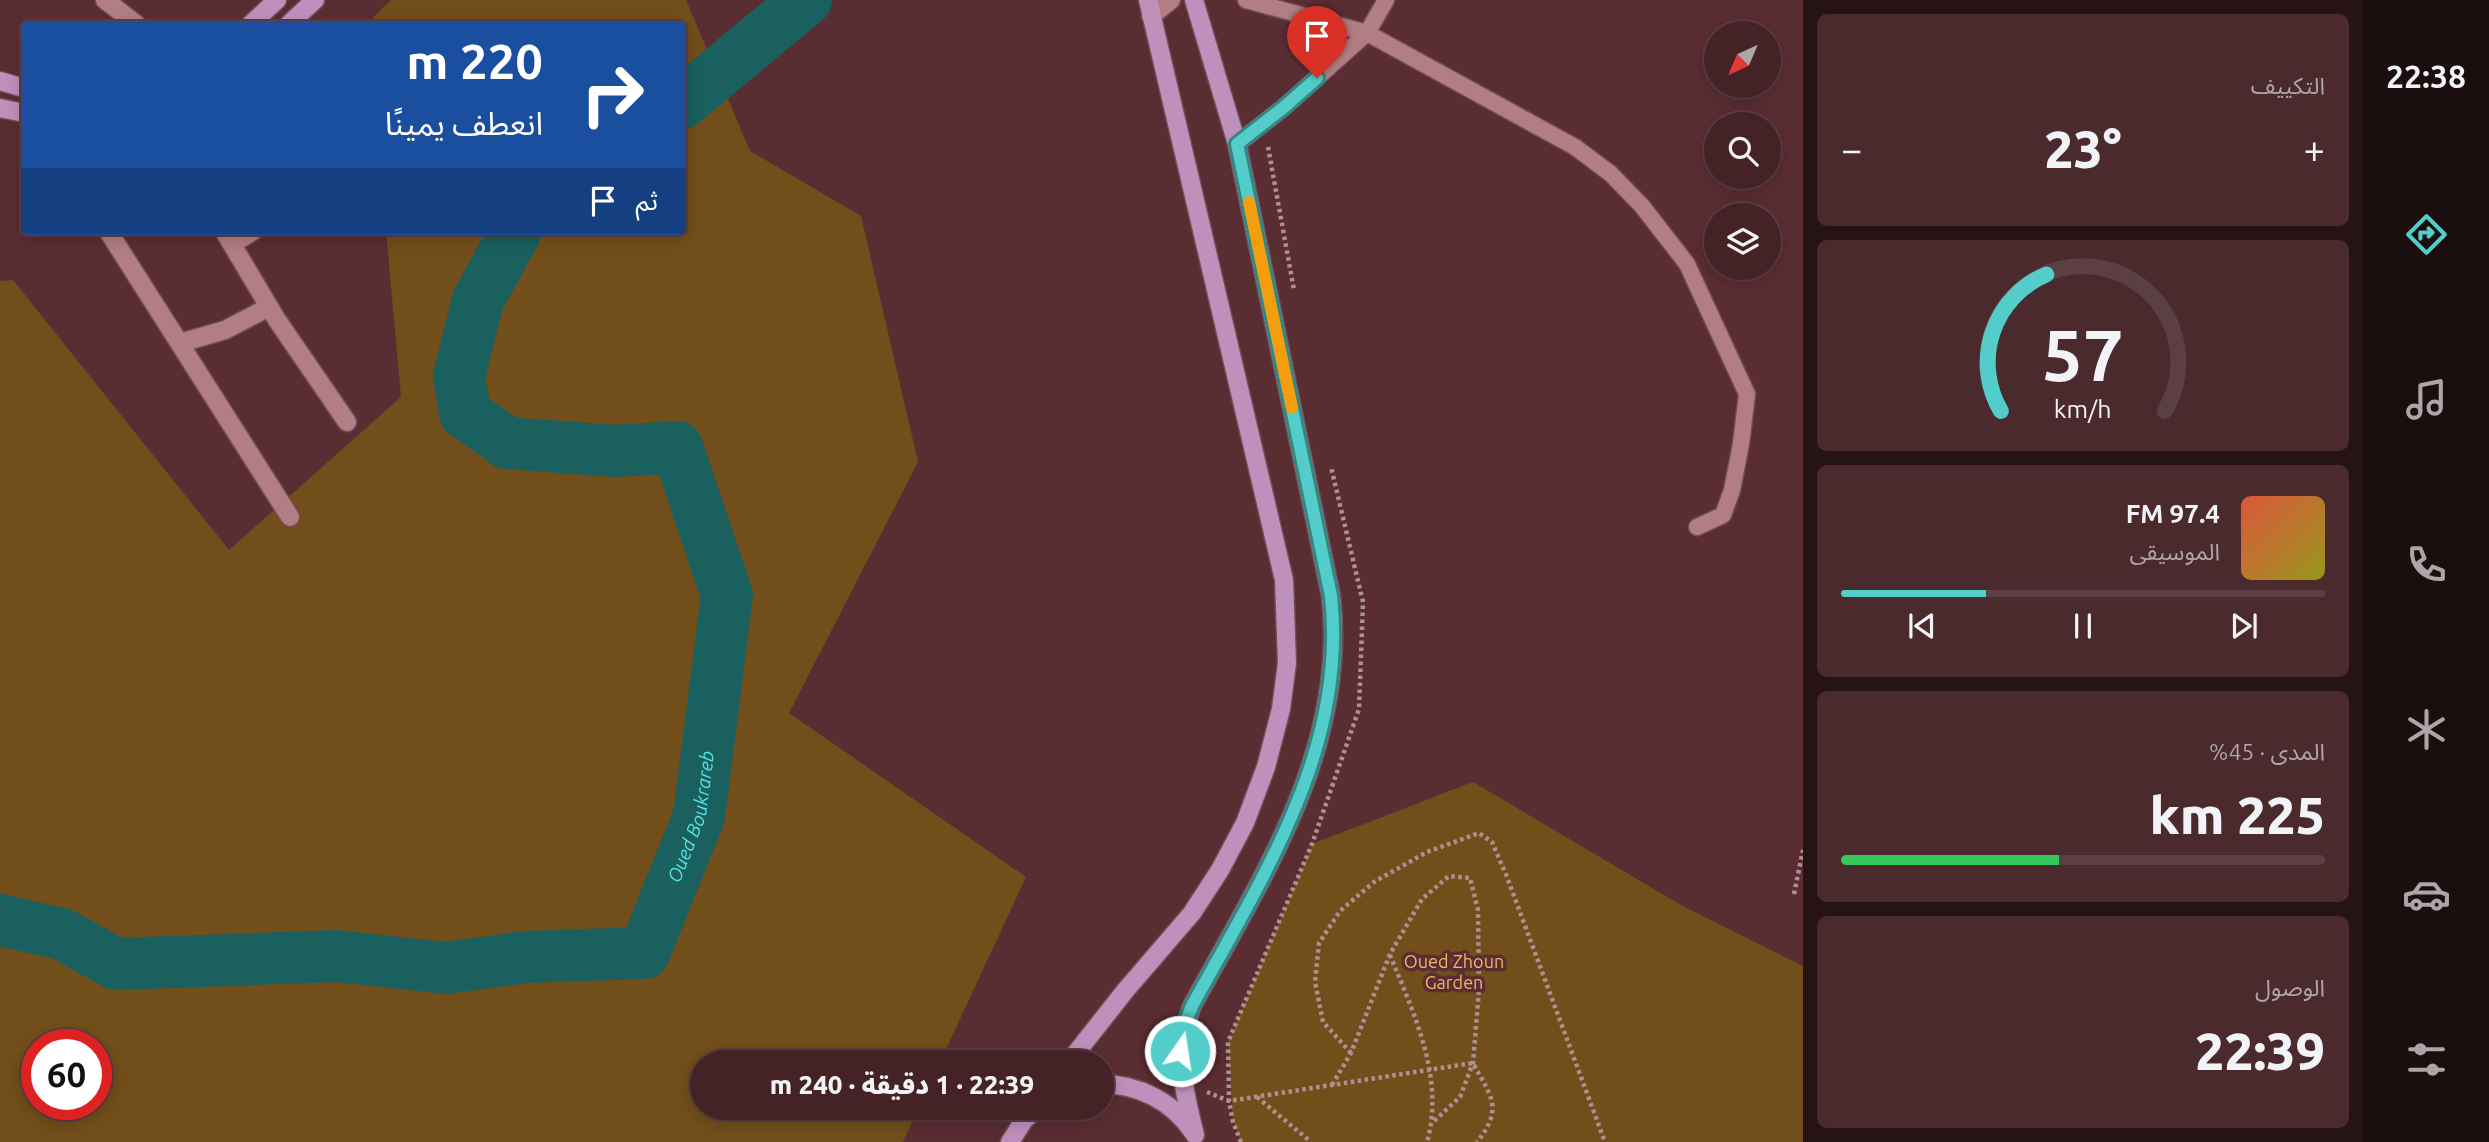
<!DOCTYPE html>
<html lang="ar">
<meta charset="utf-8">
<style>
:root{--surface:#442226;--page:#4b2a2e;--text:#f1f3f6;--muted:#afa4a7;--line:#5c3f43;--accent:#53cdca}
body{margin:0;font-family:Ubuntu,"Noto Sans Arabic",sans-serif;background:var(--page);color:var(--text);direction:rtl;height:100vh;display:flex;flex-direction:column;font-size:26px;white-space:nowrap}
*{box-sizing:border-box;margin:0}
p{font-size:23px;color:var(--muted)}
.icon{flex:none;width:38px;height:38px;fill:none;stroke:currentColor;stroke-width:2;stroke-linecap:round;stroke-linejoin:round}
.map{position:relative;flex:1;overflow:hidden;direction:ltr}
.side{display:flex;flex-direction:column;gap:14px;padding:14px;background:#251315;width:560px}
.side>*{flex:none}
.top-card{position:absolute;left:21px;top:21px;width:665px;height:214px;border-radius:7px;box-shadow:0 4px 18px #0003,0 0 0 2px var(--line);direction:rtl;background:#1a4fa0;color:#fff;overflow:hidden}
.needle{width:46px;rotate:224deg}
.fabs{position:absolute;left:1704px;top:21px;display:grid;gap:14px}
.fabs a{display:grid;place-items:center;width:77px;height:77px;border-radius:50%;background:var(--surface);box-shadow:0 4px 18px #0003,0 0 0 2px var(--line);font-size:35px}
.speed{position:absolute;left:21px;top:1029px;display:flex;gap:14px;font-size:35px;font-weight:700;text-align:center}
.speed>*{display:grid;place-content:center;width:91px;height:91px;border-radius:50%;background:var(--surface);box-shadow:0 4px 18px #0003,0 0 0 2px var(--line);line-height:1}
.speed .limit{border:10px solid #d22;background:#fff;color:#111}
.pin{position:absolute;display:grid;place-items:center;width:60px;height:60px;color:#fff;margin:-72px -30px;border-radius:50% 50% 50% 0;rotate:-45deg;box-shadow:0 0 7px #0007}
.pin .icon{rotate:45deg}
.me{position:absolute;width:77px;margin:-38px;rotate:13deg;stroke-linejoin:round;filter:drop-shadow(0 0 5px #0008)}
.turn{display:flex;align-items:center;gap:24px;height:147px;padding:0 28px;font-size:32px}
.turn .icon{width:91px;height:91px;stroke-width:2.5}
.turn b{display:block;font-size:49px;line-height:60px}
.then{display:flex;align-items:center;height:66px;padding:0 28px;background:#0003;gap:14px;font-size:26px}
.big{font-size:52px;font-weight:800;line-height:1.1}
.side .tile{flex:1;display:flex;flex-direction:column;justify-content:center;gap:10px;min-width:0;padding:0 24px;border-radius:10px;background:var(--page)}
.side .dial{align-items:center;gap:0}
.dial svg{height:182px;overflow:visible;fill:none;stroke:var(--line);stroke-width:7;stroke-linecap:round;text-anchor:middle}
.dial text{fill:var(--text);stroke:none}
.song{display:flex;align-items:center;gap:21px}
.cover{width:84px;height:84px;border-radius:10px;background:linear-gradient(135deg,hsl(10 70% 55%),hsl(60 70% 35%))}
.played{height:7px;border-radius:4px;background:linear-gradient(90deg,var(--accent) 30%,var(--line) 30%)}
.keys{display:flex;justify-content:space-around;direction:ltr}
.heat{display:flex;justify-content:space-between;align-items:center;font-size:38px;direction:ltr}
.charge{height:10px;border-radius:5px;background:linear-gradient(90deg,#34c759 45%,var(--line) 0)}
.trip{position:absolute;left:690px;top:1050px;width:424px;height:70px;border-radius:35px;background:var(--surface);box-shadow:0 4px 18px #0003,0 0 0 2px var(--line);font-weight:800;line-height:70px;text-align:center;direction:rtl}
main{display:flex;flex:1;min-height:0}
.tabs{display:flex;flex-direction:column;width:126px;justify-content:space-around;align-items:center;background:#1b0e0f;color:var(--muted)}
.tabs .icon{width:49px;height:49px}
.tabs .on{color:var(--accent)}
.tabs b{font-size:32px;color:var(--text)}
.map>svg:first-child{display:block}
.green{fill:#724f1a;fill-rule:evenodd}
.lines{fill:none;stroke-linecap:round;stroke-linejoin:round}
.river{stroke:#19605f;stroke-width:52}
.lane-casing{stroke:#6f4d52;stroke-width:19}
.street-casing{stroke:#6f4d52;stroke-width:21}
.primary-casing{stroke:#6f4d52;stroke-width:21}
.path{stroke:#ad9094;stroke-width:4.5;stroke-dasharray:3.5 3.5;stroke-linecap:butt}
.lane{stroke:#b27e83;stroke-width:16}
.street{stroke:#b27e83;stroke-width:18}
.primary{stroke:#c090bd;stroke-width:18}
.route-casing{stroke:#368583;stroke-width:18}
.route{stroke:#53cdca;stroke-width:12}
.slow{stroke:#f59e0b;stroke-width:12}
.labels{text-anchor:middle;stroke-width:7;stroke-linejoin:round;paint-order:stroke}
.park-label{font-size:18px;fill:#f2b666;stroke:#5a2d33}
.water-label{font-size:19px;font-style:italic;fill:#56e3df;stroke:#5a2d33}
</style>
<main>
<nav class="tabs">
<b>22:38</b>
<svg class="icon on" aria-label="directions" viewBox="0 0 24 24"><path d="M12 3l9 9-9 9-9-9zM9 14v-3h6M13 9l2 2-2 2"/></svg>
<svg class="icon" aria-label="music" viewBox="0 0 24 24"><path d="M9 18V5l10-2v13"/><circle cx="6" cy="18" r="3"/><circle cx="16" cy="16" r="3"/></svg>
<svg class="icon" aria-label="phone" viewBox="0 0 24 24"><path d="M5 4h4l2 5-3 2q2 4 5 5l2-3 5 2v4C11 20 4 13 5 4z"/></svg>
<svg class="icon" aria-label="climate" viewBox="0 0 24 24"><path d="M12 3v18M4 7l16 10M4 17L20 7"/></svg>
<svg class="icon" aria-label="car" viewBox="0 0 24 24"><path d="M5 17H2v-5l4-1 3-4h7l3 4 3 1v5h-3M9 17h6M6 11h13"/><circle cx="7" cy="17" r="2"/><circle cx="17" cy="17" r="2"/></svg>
<svg class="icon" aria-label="filters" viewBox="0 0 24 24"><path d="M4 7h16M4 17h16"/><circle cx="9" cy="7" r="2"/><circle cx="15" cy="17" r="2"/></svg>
</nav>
<section class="side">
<div class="tile"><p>التكييف</p>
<div class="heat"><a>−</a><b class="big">23°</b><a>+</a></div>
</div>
<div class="tile dial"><svg viewBox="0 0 100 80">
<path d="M14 69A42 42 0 1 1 86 69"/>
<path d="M14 69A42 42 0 0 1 34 9" stroke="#53cdca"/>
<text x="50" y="56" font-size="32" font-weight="700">57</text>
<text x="50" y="72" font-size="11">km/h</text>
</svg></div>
<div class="tile">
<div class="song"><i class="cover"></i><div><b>97.4 FM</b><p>الموسيقى</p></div></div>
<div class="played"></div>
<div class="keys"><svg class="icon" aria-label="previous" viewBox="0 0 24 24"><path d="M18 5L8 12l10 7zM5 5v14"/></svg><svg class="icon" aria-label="pause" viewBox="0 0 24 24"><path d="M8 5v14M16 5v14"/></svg><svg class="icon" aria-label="next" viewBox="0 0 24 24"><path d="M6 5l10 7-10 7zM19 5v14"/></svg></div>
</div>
<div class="tile"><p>المدى · 45%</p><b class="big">225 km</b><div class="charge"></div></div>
<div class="tile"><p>الوصول</p><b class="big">22:39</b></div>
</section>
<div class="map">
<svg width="1803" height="1142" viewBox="0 0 1803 1142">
<rect width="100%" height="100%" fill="#5a2d33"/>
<g class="green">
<path d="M391,0H686L750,151L861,216L918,462L789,713L1026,877L940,1062H702V1108H919L903,1142H0V281L13,280L229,550L401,397L386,231H682V24H366ZM37,1045H96V1104H37Z"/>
<path d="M1473,782L1681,905L1803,966V1142H1241L1233,1122L1228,1042L1312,844Z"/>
</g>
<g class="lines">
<g class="river">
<path d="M682,103L806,0"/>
<path id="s1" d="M0,920L62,934L116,964L336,956L446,968L527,957L644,953L699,816L727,595L677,447L616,451L507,443L465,413L459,376L478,300L516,231"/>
</g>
<defs>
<g id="lane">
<path d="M1246,0L1367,33L1575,147L1611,174L1642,206L1687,264L1747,394L1741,444L1732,490L1723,515L1697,527"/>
<path d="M1237,144L1283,108L1367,33L1386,0"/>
</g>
<g id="street">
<path d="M105,0L136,24"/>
<path d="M1151,16L1171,0"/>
<path d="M108,231L290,517"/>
<path d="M224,231L277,320L347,422"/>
<path d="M232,244L253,231"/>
<path d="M180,343L225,330L269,307"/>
</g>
<g id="primary">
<path d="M1194,0L1237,144L1331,596C1348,749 1262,877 1192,1006C1174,1057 1183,1085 1195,1135"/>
<path d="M251,24L277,0"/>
<path d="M289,24L315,0"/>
<path d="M0,81L24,88"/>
<path d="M0,108L24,113"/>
<path d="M1069,1062L1125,991L1192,913L1220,870L1245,823L1266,767L1281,709L1287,663L1284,580L1148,0"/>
<path d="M1101,1084C1138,1084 1172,1101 1193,1132"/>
<path d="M1010,1142L1024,1120L1038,1108"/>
</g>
</defs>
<use href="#lane" class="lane-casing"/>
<use href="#street" class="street-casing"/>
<use href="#primary" class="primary-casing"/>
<g class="path">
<path d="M1268,147L1294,290"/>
<path d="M1794,894L1803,850"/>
<path d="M1390,955C1414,1014 1445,1078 1427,1142"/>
<path d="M1351,1053L1323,1022L1315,982L1319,943L1340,911L1374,882L1427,852L1479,833L1492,842L1507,877L1605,1142"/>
<path d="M1332,1085L1351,1053L1390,954L1422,899L1449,876L1470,878L1478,910L1479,990L1473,1063L1460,1097L1433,1122"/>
<path d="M1207,1092L1229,1101L1473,1063C1491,1097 1504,1108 1477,1142"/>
<path d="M1257,1097L1311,1142"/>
<path d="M1241,1142L1233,1122L1229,1101L1228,1042L1312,844L1359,709L1363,602L1331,467"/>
</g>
<use href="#lane" class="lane"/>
<use href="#street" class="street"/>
<use href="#primary" class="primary"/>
</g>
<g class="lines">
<defs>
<path id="route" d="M1180,1051L1184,1027L1192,1006C1262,878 1348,748 1331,596L1237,144L1283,108L1317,78"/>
</defs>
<use href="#route" class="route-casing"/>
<use href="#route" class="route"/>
<path class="slow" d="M1249,202L1292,408"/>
</g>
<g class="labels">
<g class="park-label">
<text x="1454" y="968">Oued Zhoun<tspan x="1454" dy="21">Garden</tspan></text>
</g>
<g class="water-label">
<text dy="7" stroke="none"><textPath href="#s1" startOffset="800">Oued Boukrareb</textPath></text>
</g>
</g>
</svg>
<div class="fabs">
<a><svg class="needle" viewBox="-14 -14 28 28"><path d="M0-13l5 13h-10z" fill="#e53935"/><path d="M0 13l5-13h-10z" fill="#afa4a7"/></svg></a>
<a><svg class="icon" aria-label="search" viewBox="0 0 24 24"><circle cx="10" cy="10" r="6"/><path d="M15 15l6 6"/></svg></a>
<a><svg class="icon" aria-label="layers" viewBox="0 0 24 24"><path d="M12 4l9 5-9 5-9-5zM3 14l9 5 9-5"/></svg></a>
</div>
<div class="speed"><div class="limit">60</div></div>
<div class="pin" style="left:1317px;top:78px;background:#d93025"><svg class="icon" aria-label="arrive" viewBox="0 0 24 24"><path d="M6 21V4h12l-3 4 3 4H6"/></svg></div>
<svg class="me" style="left:1180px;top:1051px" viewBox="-20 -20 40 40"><circle r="17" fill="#53cdca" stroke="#fff" stroke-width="3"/><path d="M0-11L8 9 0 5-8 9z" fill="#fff"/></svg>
<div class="trip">22:39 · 1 دقيقة · 240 m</div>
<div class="top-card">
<div class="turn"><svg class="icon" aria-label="right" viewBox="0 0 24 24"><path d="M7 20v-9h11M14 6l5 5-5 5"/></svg><div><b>220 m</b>انعطف يمينًا</div></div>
<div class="then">ثم<svg class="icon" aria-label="arrive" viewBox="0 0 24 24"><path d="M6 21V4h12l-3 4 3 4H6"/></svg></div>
</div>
</div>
</main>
